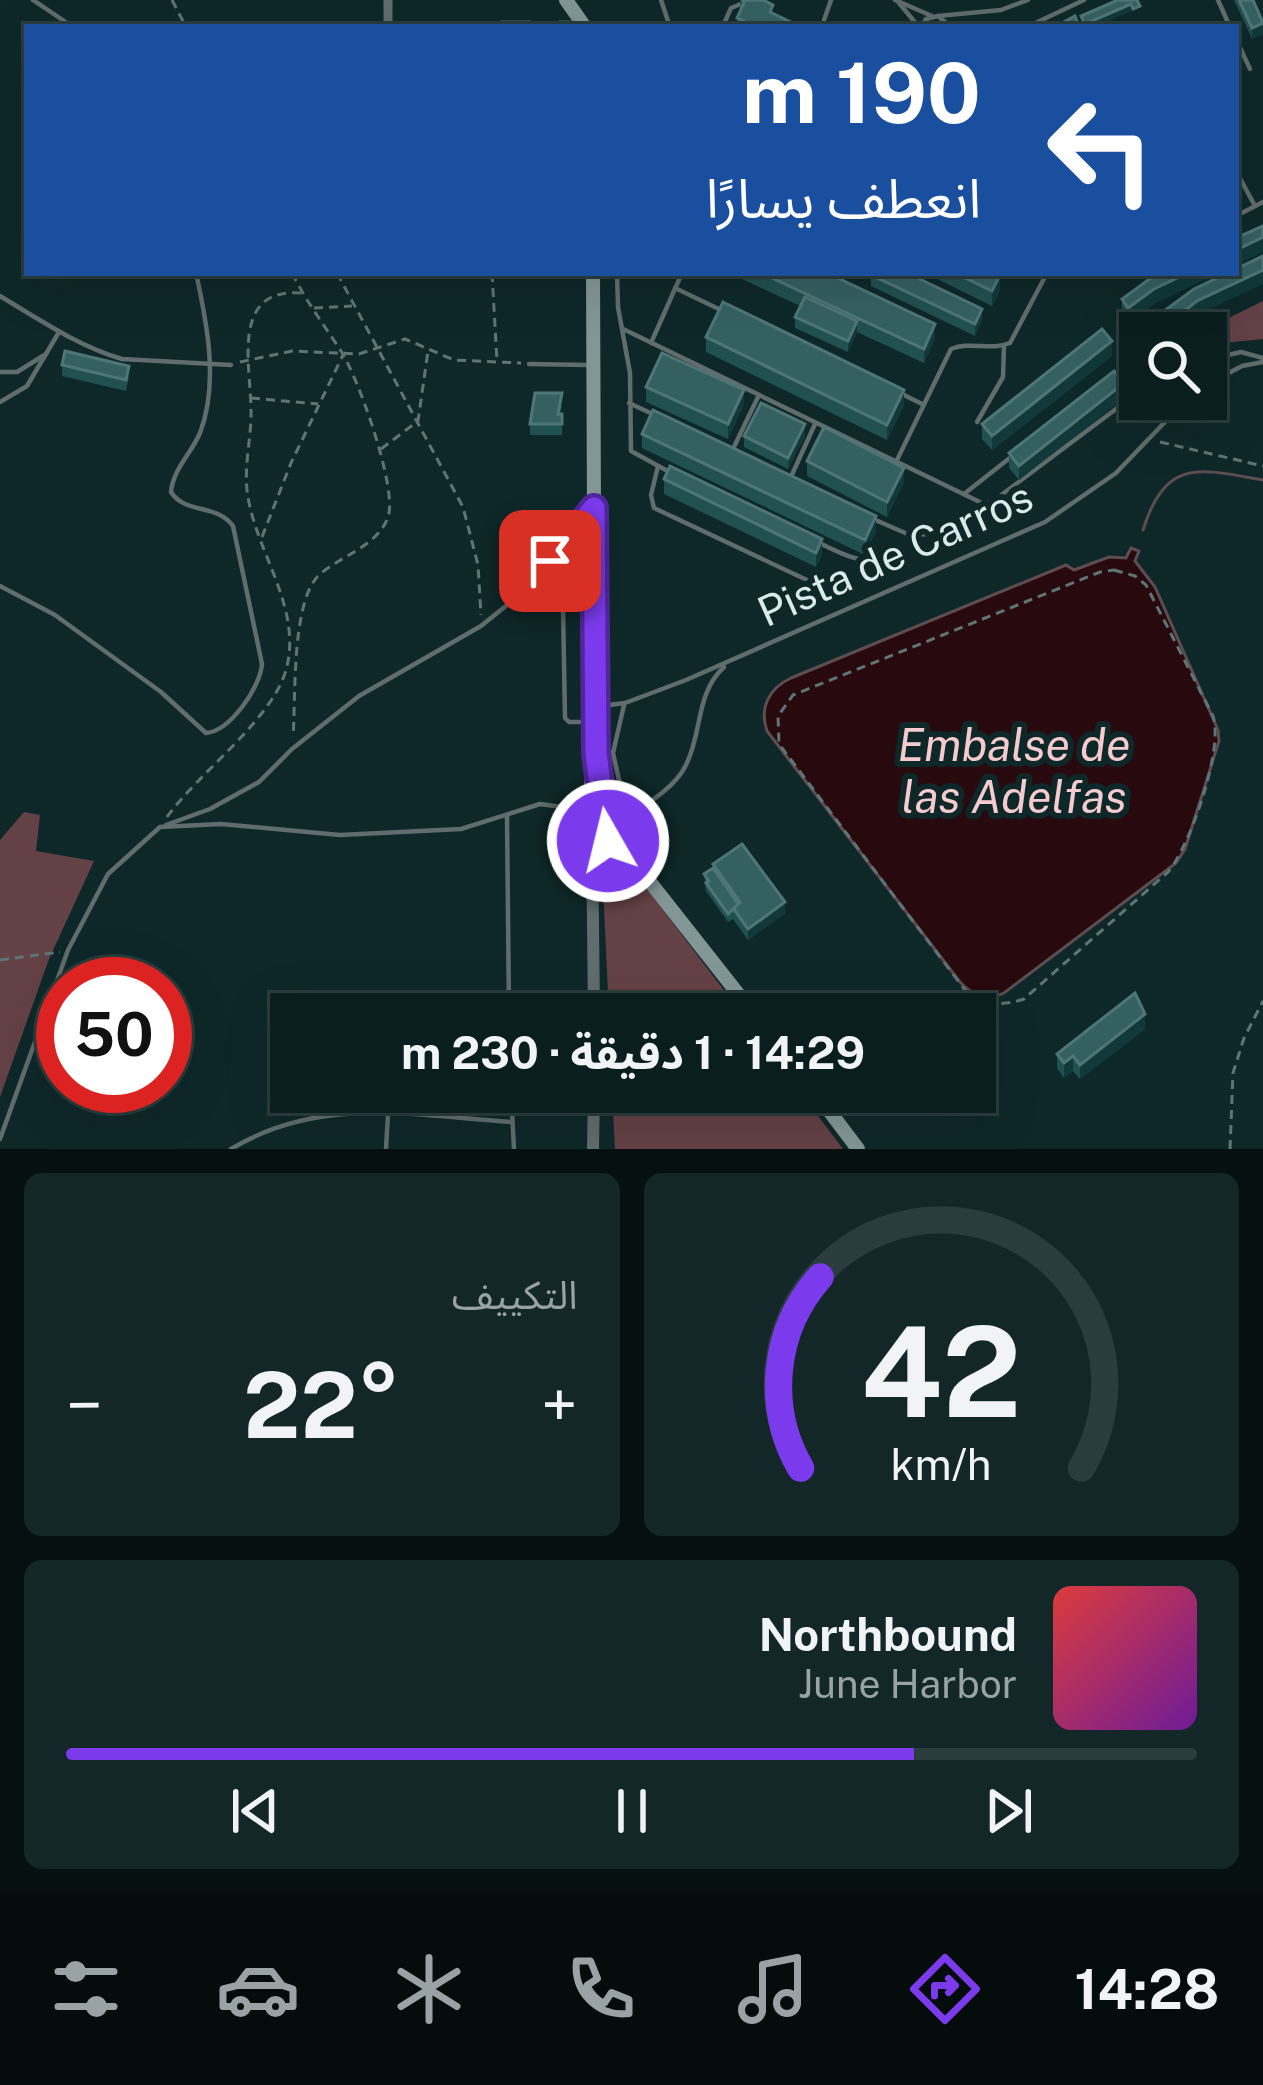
<!DOCTYPE html>
<html lang="ar">
<meta charset="utf-8">
<style>
:root{--surface:#0a1e1f;--page:#132728;--text:#f1f3f6;--muted:#99a2a4;--line:#2a3c3d;--accent:#7c3aed}
body{margin:0;font-family:"Public Sans","Noto Sans Arabic",sans-serif;background:var(--page);color:var(--text);direction:rtl;height:100vh;display:flex;flex-direction:column;font-size:45px;white-space:nowrap}
*{box-sizing:border-box;margin:0}
p{font-size:39px;color:var(--muted)}
.icon{flex:none;width:66px;height:66px;fill:none;stroke:currentColor;stroke-width:2;stroke-linecap:round;stroke-linejoin:round}
.map{position:relative;height:1149px;overflow:hidden;direction:ltr}
.details{display:flex;flex-direction:column;gap:24px;padding:24px;background:#061011;flex:1}
.details>*{flex:none}
.hud{position:absolute;left:24px;top:24px;width:1215px;height:252px;border-radius:0px;box-shadow:0 12px 48px #0002,0 0 0 3px var(--line);direction:rtl;background:#1a4fa0;color:#fff;overflow:hidden}
.buttons{position:absolute;left:1119px;top:312px;display:grid;gap:24px}
.buttons a{display:grid;place-items:center;width:108px;height:108px;border-radius:0px;background:var(--surface);box-shadow:0 12px 48px #0002,0 0 0 3px var(--line);font-size:60px}
.speed{position:absolute;left:36px;top:957px;display:flex;gap:24px;font-size:60px;font-weight:700;text-align:center}
.speed>*{display:grid;place-content:center;width:156px;height:156px;border-radius:50%;background:var(--surface);box-shadow:0 12px 48px #0002,0 0 0 3px var(--line);line-height:1}
.speed .limit{border:18px solid #d22;background:#fff;color:#111}
.pin{position:absolute;display:grid;place-items:center;width:102px;height:102px;color:#fff;margin:-51px;border-radius:24px;box-shadow:0 6px 18px #0006}
.me{position:absolute;width:132px;margin:-66px;rotate:352deg;stroke-linejoin:round;filter:drop-shadow(0 0 9px #0008)}
.turn{display:flex;align-items:center;gap:42px;height:252px;padding:0 60px;font-size:54px}
.turn .icon{width:156px;height:156px;stroke-width:2.5}
.turn b{display:block;font-size:84px;line-height:102px}
.big{font-size:90px;font-weight:700;line-height:1.1}
.details .card{flex:1;display:flex;flex-direction:column;justify-content:center;gap:18px;min-width:0;padding:0 42px;border-radius:18px;background:var(--page)}
.details .dial{align-items:center;gap:0}
.dial svg{height:312px;overflow:visible;fill:none;stroke:var(--line);stroke-width:7;stroke-linecap:round;text-anchor:middle}
.dial text{fill:var(--text);stroke:none}
.song{display:flex;align-items:center;gap:36px}
.cover{width:144px;height:144px;border-radius:18px;background:linear-gradient(135deg,hsl(0 70% 55%),hsl(280 70% 35%))}
.played{height:12px;border-radius:6px;background:linear-gradient(90deg,var(--accent) 75%,var(--line) 75%)}
.keys{display:flex;justify-content:space-around;direction:ltr}
.heat{display:flex;justify-content:space-between;align-items:center;font-size:66px;direction:ltr}
.details .tiles{flex:1;display:grid;gap:24px;grid-template-columns:1fr 1fr}
.card:last-child{grid-column:span 2}
.trip{position:absolute;left:270px;top:993px;width:726px;height:120px;border-radius:0px;background:var(--surface);box-shadow:0 12px 48px #0002,0 0 0 3px var(--line);font-weight:700;line-height:120px;text-align:center;direction:rtl}
.menu{display:flex;height:192px;justify-content:space-around;align-items:center;background:#040c0c;color:var(--muted)}
.menu .icon{width:84px;height:84px}
.menu .active{color:var(--accent)}
.menu b{font-size:54px;color:var(--text)}
.map>svg:first-child{display:block}
.green{fill:#644144}
.water{fill:#28090e;stroke:#5d4c50;stroke-width:3}
.lines{fill:none;stroke-linecap:round;stroke-linejoin:round}
.stream{stroke:#5d4c50;stroke-width:3}
.path{stroke:#5e7475;stroke-width:3;stroke-dasharray:9 6;stroke-linecap:butt}
.service{stroke:#616c6d;stroke-width:4.5}
.minor{stroke:#616c6d;stroke-width:9}
.tertiary{stroke:#616c6d;stroke-width:12}
.secondary{stroke:#839696;stroke-width:14}
.wall{fill:#215051}
.shaded-wall{fill:#11393a}
.building{fill:#356062;stroke:#4f7677;stroke-width:3}
.route-casing{stroke:#51269a;stroke-width:30}
.route{stroke:#7c3aed;stroke-width:21}
.labels{text-anchor:middle;stroke-width:12;stroke-linejoin:round;paint-order:stroke}
.street-label{font-size:42px;fill:#dae9e9;stroke:#0e2829}
.water-label{font-size:45px;font-style:italic;fill:#f6cbce;stroke:#0e2829}
</style>
<div class="map">
<svg width="1263" height="1149" viewBox="0 0 1263 1149">
<rect width="100%" height="100%" fill="#0e2829"/>
<g class="green">
<path d="M1263,301V339L1213,344L1209,341L1210,327Z"/>
<path d="M24,812L40,815L36,851L94,861L49,959L0,1097V840Z"/>
<path d="M610,851L622,856L742,1014H609L602,865Z"/>
<path d="M612,1092H800L843,1149H615Z"/>
</g>
<path class="water" d="M1131,548L1139,551L1135,561L1155,587L1218,730L1219,741L1185,849L1176,863L1004,993C986,1001 973,996 960,982L767,731C759,708 769,688 791,678L1066,565L1074,570L1109,557L1126,558Z"/>
<g class="lines">
<path class="stream" d="M1143,530C1166,457 1200,469 1263,480"/>
<g class="path">
<path d="M172,0L186,27"/>
<path d="M292,273C306,301 324,325 341,351C358,377 398,489 388,517C378,546 340,556 319,575C291,602 296,698 293,737"/>
<path d="M337,273L463,507L478,565L481,615"/>
<path d="M492,273L497,361"/>
<path d="M314,308L352,306"/>
<path d="M240,362L292,351L359,354L405,339L454,360L521,363"/>
<path d="M251,398L318,404"/>
<path d="M1160,442L1263,466"/>
<path d="M381,449L418,421L428,351"/>
<path d="M262,537L291,463L343,355"/>
<path d="M1114,570L1135,576L1146,585L1213,716C1224,749 1190,846 1168,872L1024,999C1004,1006 986,1005 968,994L779,744L778,716L793,695L1100,572Z"/>
<path d="M167,817C199,772 276,717 287,666C301,607 257,553 248,497C243,470 251,441 251,414C252,369 228,287 302,293"/>
<path d="M0,960L60,952"/>
<path d="M941,1009L964,991"/>
<path d="M1230,1149L1233,1073L1244,1038L1263,1001"/>
</g>
<g class="service">
<path d="M33,0L73,27"/>
<path d="M661,0L670,27"/>
<path d="M895,0L932,16"/>
<path d="M1218,0L1230,27"/>
<path d="M899,3L918,26"/>
<path d="M938,16L1001,10L1028,0"/>
<path d="M824,20L831,0"/>
<path d="M723,26L731,8L751,0"/>
<path d="M921,27L926,19L938,16L951,27"/>
<path d="M1027,27L1084,0"/>
<path d="M1236,39L1250,69"/>
<path d="M1236,171L1255,206"/>
<path d="M1236,216L1263,202"/>
<path d="M617,273L618,307L630,373L631,451L673,474"/>
<path d="M675,288L723,311"/>
<path d="M0,296C40,320 78,346 122,359L231,365"/>
<path d="M623,329L986,505"/>
<path d="M1140,338L1133,360L1140,383"/>
<path d="M651,343L682,273"/>
<path d="M1206,360L1241,352L1263,358"/>
<path d="M529,364L589,365"/>
<path d="M0,372H17L46,354"/>
<path d="M1114,375L1133,360"/>
<path d="M1206,385L1242,366L1263,362"/>
<path d="M902,394L924,405"/>
<path d="M0,402L27,386L59,332"/>
<path d="M629,403L657,416"/>
<path d="M977,422L1003,377L1004,346"/>
<path d="M732,451L758,397"/>
<path d="M897,460L951,349C970,341 991,351 1010,343L1047,273"/>
<path d="M658,466L651,495L654,508L809,581H827L840,575"/>
<path d="M790,479L815,424"/>
<path d="M964,494L1011,457"/>
<path d="M873,519L910,535L931,534L1000,496L1140,391"/>
<path d="M819,543C848,556 872,572 899,547"/>
<path d="M0,586L55,615L161,692L206,733C230,731 260,688 262,664L233,526C216,503 186,515 171,492C173,469 191,454 200,433C219,383 207,323 196,273"/>
<path d="M563,607L565,718L569,722H590"/>
<path d="M624,705L613,753L627,816"/>
<path d="M601,706L625,703L686,680L1045,522L1116,473L1187,399"/>
<path d="M507,816L509,1014"/>
<path d="M166,825L210,809L259,782L292,749L359,696L481,626L528,588L590,512"/>
<path d="M612,827C636,810 673,792 686,765C703,731 695,694 724,667"/>
<path d="M511,1092L514,1149"/>
<path d="M0,1139L68,950L108,874L160,827L221,824L340,835L461,829L540,804L584,810"/>
<path d="M231,1149C321,1095 414,1116 512,1122"/>
<path d="M386,1149L388,1114"/>
</g>
<g class="minor">
<path d="M388,27V0"/>
<path d="M503,27L584,26"/>
</g>
<g class="tertiary">
<path d="M592,837L594,1014"/>
<path d="M596,869L604,843"/>
<path d="M593,1149L594,1092"/>
</g>
<g class="secondary">
<path d="M566,0L585,27"/>
<path d="M593,273L595,753L609,823"/>
<circle cx="602" cy="831" r="11"/>
<path d="M591,828L588,811L592,776"/>
<path d="M613,835L754,1014"/>
<path d="M815,1092L858,1149"/>
</g>
</g>
<g class="wall">
<path d="M740,0H763L773,14L801,27H737V18L741,9Z"/>
<path d="M1234,0H1253L1252,39Z"/>
<path d="M448,273H482V278L448,277Z"/>
<path d="M729,273H827L935,338L924,363L857,332L848,352L795,328V317L800,306Z"/>
<path d="M925,273H996L1000,290L992,306Z"/>
<path d="M871,275L982,320L975,336L871,286Z"/>
<path d="M1122,299L1154,304L1128,323L1122,314Z"/>
<path d="M706,337L904,405L887,440L706,352Z"/>
<path d="M1112,356L992,450L982,439V424Z"/>
<path d="M62,365L129,377L126,391L62,376Z"/>
<path d="M646,387L744,404L728,439L646,402Z"/>
<path d="M1124,398L1019,480L1009,468V453Z"/>
<path d="M562,405L560,414H562V435H530V424Z"/>
<path d="M642,434L876,531L865,555L642,448Z"/>
<path d="M744,436H805L788,469L744,447Z"/>
<path d="M807,461L904,482L887,517L807,476Z"/>
<path d="M664,479L822,554L816,567L664,494Z"/>
<path d="M713,864L785,913L748,940L733,919L728,922L706,891L704,874L713,868Z"/>
<path d="M1145,1029L1080,1079L1073,1071L1064,1078L1057,1068V1054Z"/>
</g>
<g class="shaded-wall">
<path d="M1131,4V11L1096,27H1085V24Z"/>
<path d="M1263,23V34L1252,39V28Z"/>
<path d="M1263,237V252L1236,265V250Z"/>
<path d="M1263,270V284L1197,315L1175,333H1156L1197,301Z"/>
<path d="M1188,273H1219L1154,304L1128,323V308L1154,289Z"/>
<path d="M1000,275V290L992,306V291Z"/>
<path d="M982,309V320L975,336V324Z"/>
<path d="M857,321V332L848,352V341Z"/>
<path d="M935,324V338L924,363V349Z"/>
<path d="M1112,341V356L992,450V436Z"/>
<path d="M1124,383V398L1019,480V466Z"/>
<path d="M744,390V404L728,439V424Z"/>
<path d="M904,390V405L887,440V425Z"/>
<path d="M805,424V436L788,469V458Z"/>
<path d="M904,468V482L887,517V502Z"/>
<path d="M876,516V531L865,555V540Z"/>
<path d="M822,539V554L816,567V553Z"/>
<path d="M785,902V913L748,940V929Z"/>
<path d="M1145,1014V1029L1080,1079V1065Z"/>
<path d="M1073,1056V1071L1064,1078V1063Z"/>
</g>
<g class="building">
<path d="M743,0H763L773,5L770,12L801,27H741L744,21L737,18L744,3Z"/>
<path d="M1118,0H1137L1140,6L1133,9L1131,4L1085,24L1081,16Z"/>
<path d="M1239,0H1253L1263,23L1252,28Z"/>
<path d="M1075,16L1079,27H1066L1064,22Z"/>
<rect x="502" y="22" width="27" height="5"/>
<rect x="560" y="22" width="13" height="5"/>
<path d="M453,24L482,25V27H453Z"/>
<path d="M1263,226V237L1236,250V238Z"/>
<path d="M1263,256V270L1197,301L1156,333H1144L1141,328L1194,289L1228,273H1236V269Z"/>
<path d="M761,273H827L935,324L924,349Z"/>
<path d="M872,273H907L982,309L975,324L871,275Z"/>
<path d="M955,273H996L1000,275L992,291Z"/>
<path d="M1163,273H1188L1154,289L1128,308L1122,299L1148,280Z"/>
<path d="M805,297L857,321L848,341L795,317Z"/>
<path d="M723,302L904,390L887,425L706,337Z"/>
<path d="M1102,329L1112,341L992,436L982,424Z"/>
<path d="M65,351L129,366L126,380L62,365Z"/>
<path d="M662,353L744,390L728,424L646,387Z"/>
<path d="M1114,371L1124,383L1019,466L1009,453Z"/>
<path d="M535,393H562L558,414H562V424H530Z"/>
<path d="M761,403L805,424L788,458L744,436Z"/>
<path d="M653,410L876,516L865,540L642,434Z"/>
<path d="M824,427L904,468L887,502L807,461Z"/>
<path d="M670,466L822,539L816,553L664,479Z"/>
<path d="M742,844L785,902L748,929L733,908L740,902L713,864Z"/>
<path d="M713,868L738,904L728,914L706,883L709,881L704,874Z"/>
<path d="M1135,993L1145,1014L1080,1065L1073,1056L1064,1063L1057,1054Z"/>
<path d="M856,1000L863,1011L858,1014H845L842,1009Z"/>
</g>
<g class="lines">
<defs>
<path id="route" d="M550,561L594,508L596,753L602,800L614,831L608,841"/>
</defs>
<use href="#route" class="route-casing"/>
<use href="#route" class="route"/>
</g>
<g class="labels">
<g class="street-label">
<text transform="translate(895 554) rotate(-24)" y="15">Pista de Carros</text>
</g>
<g class="water-label">
<text x="1014" y="761">Embalse de<tspan x="1014" dy="52">las Adelfas</tspan></text>
</g>
</g>
</svg>
<div class="buttons">
<a><svg class="icon" aria-label="search" viewBox="0 0 24 24"><circle cx="10" cy="10" r="6"/><path d="M15 15l6 6"/></svg></a>
</div>
<div class="speed"><div class="limit">50</div></div>
<div class="pin" style="left:550px;top:561px;background:#d93025"><svg class="icon" aria-label="arrive" viewBox="0 0 24 24"><path d="M6 21V4h12l-3 4 3 4H6"/></svg></div>
<svg class="me" style="left:608px;top:841px" viewBox="-20 -20 40 40"><circle r="17" fill="#7c3aed" stroke="#fff" stroke-width="3"/><path d="M0-11L8 9 0 5-8 9z" fill="#fff"/></svg>
<div class="trip">14:29 · 1 دقيقة · 230 m</div>
<div class="hud">
<div class="turn"><svg class="icon" aria-label="left" viewBox="0 0 24 24"><path d="M17 20v-9H6M10 6l-5 5 5 5"/></svg><div><b>190 m</b>انعطف يسارًا</div></div>
</div>
</div>
<section class="details">
<div class="tiles">
<div class="card dial"><svg viewBox="0 0 100 80">
<path d="M14 69A42 42 0 1 1 86 69"/>
<path d="M14 69A42 42 0 0 1 19 20" stroke="#7c3aed"/>
<text x="50" y="56" font-size="32" font-weight="700">42</text>
<text x="50" y="72" font-size="11">km/h</text>
</svg></div>
<div class="card"><p>التكييف</p>
<div class="heat"><a>−</a><b class="big">22°</b><a>+</a></div>
</div>
<div class="card">
<div class="song"><i class="cover"></i><div><b>Northbound</b><p>June Harbor</p></div></div>
<div class="played"></div>
<div class="keys"><svg class="icon" aria-label="previous" viewBox="0 0 24 24"><path d="M18 5L8 12l10 7zM5 5v14"/></svg><svg class="icon" aria-label="pause" viewBox="0 0 24 24"><path d="M8 5v14M16 5v14"/></svg><svg class="icon" aria-label="next" viewBox="0 0 24 24"><path d="M6 5l10 7-10 7zM19 5v14"/></svg></div>
</div>
</div>
</section>
<nav class="menu">
<b>14:28</b>
<svg class="icon active" aria-label="directions" viewBox="0 0 24 24"><path d="M12 3l9 9-9 9-9-9zM9 14v-3h6M13 9l2 2-2 2"/></svg>
<svg class="icon" aria-label="music" viewBox="0 0 24 24"><path d="M9 18V5l10-2v13"/><circle cx="6" cy="18" r="3"/><circle cx="16" cy="16" r="3"/></svg>
<svg class="icon" aria-label="phone" viewBox="0 0 24 24"><path d="M5 4h4l2 5-3 2q2 4 5 5l2-3 5 2v4C11 20 4 13 5 4z"/></svg>
<svg class="icon" aria-label="climate" viewBox="0 0 24 24"><path d="M12 3v18M4 7l16 10M4 17L20 7"/></svg>
<svg class="icon" aria-label="car" viewBox="0 0 24 24"><path d="M5 17H2v-5l4-1 3-4h7l3 4 3 1v5h-3M9 17h6M6 11h13"/><circle cx="7" cy="17" r="2"/><circle cx="17" cy="17" r="2"/></svg>
<svg class="icon" aria-label="filters" viewBox="0 0 24 24"><path d="M4 7h16M4 17h16"/><circle cx="9" cy="7" r="2"/><circle cx="15" cy="17" r="2"/></svg>
</nav>
